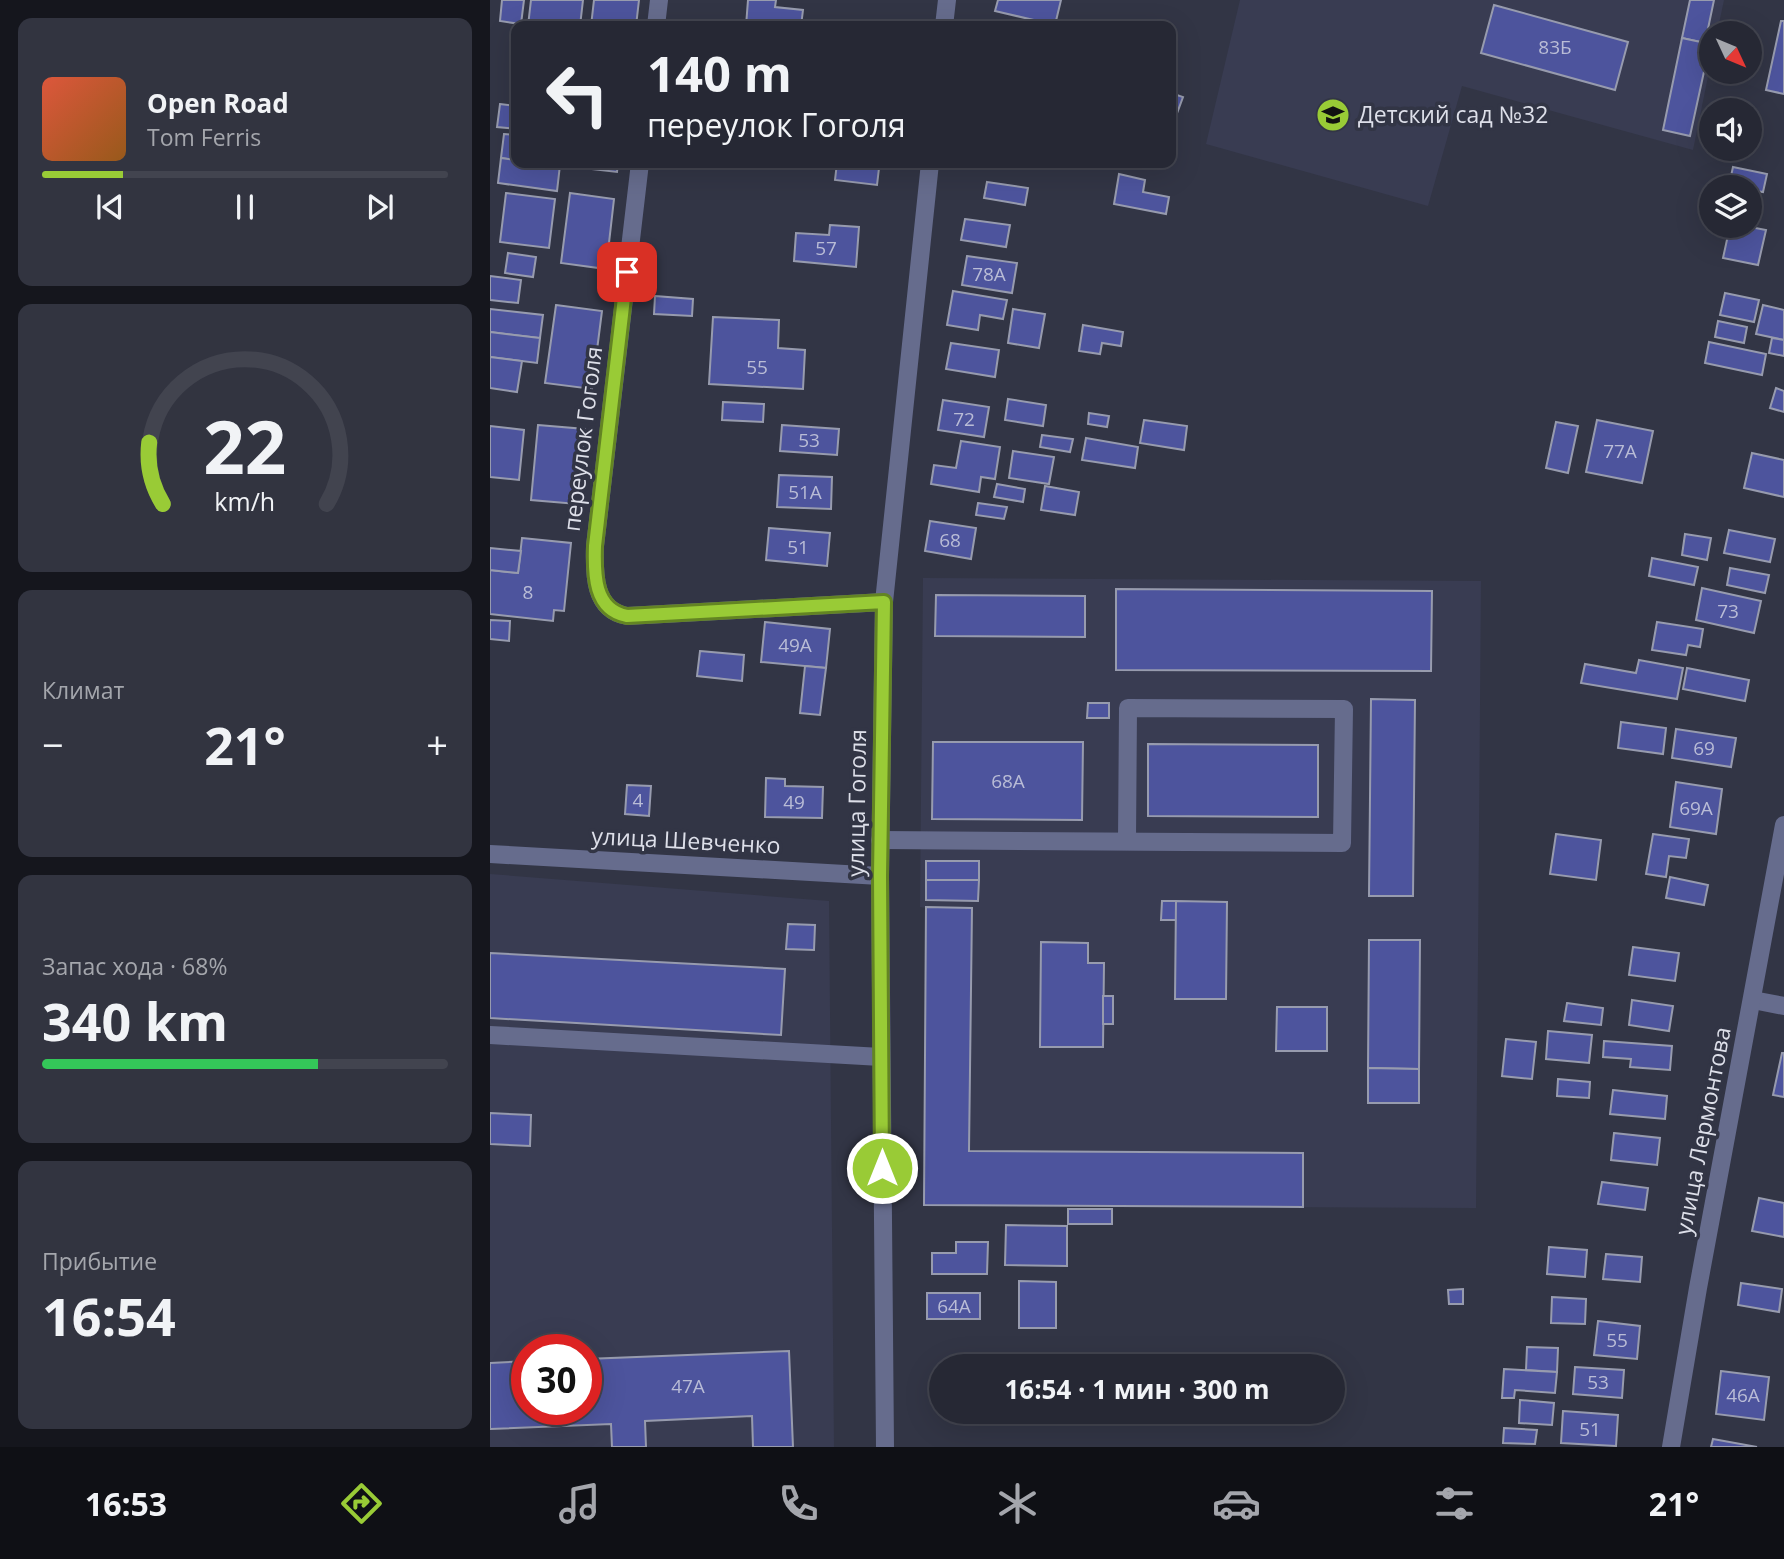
<!DOCTYPE html>
<html lang="ru">
<meta charset="utf-8">
<style>
:root{--surface:#262834;--page:#323440;--text:#f1f3f6;--muted:#a4a6ac;--line:#42444f;--accent:#99cb36}
body{margin:0;font-family:"Open Sans",sans-serif;background:var(--page);color:var(--text);height:100vh;display:flex;flex-direction:column;font-size:26px;white-space:nowrap}
*{box-sizing:border-box;margin:0}
p{font-size:23px;color:var(--muted)}
.icon{flex:none;width:38px;height:38px;fill:none;stroke:currentColor;stroke-width:2;stroke-linecap:round;stroke-linejoin:round}
.map{position:relative;flex:1;overflow:hidden}
.details{display:flex;flex-direction:column;gap:18px;padding:18px;background:#15161d;width:490px}
.details>*{flex:none}
.top-card{position:absolute;left:21px;top:21px;width:665px;height:147px;border-radius:14px;box-shadow:0 7px 28px #0002,0 0 0 2px var(--line);background:#262834;color:var(--text);overflow:hidden}
.needle{width:46px;rotate:134deg}
.tools{position:absolute;left:1209px;top:21px;display:grid;gap:14px}
.tools a{display:grid;place-items:center;width:63px;height:63px;border-radius:50%;background:var(--surface);box-shadow:0 7px 28px #0002,0 0 0 2px var(--line);font-size:35px}
.speed{position:absolute;left:21px;top:1334px;display:flex;gap:14px;font-size:35px;font-weight:700;text-align:center}
.speed>*{display:grid;place-content:center;width:91px;height:91px;border-radius:50%;background:var(--surface);box-shadow:0 7px 28px #0002,0 0 0 2px var(--line);line-height:1}
.speed .limit{border:10px solid #d22;background:#fff;color:#111}
.pin{position:absolute;display:grid;place-items:center;width:60px;height:60px;color:#fff;margin:-30px;border-radius:14px;box-shadow:0 4px 10px #0006}
.me{position:absolute;width:77px;margin:-38px;rotate:0deg;stroke-linejoin:round;filter:drop-shadow(0 0 5px #0008)}
.turn{display:flex;align-items:center;gap:24px;height:147px;padding:0 21px;font-size:32px}
.turn .icon{width:91px;height:91px;stroke-width:2.5}
.turn b{display:block;font-size:49px;line-height:60px}
.big{font-size:52px;font-weight:700;line-height:1.1}
.details .widget{flex:1;display:flex;flex-direction:column;justify-content:center;gap:10px;min-width:0;padding:0 24px;border-radius:14px;background:var(--page)}
.details .dial{align-items:center;gap:0}
.dial svg{height:182px;overflow:visible;fill:none;stroke:var(--line);stroke-width:7;stroke-linecap:round;text-anchor:middle}
.dial text{fill:var(--text);stroke:none}
.song{display:flex;align-items:center;gap:21px}
.cover{width:84px;height:84px;border-radius:10px;background:linear-gradient(135deg,hsl(10 70% 55%),hsl(30 70% 35%))}
.played{height:7px;border-radius:4px;background:linear-gradient(90deg,var(--accent) 20%,var(--line) 20%)}
.keys{display:flex;justify-content:space-around;direction:ltr}
.heat{display:flex;justify-content:space-between;align-items:center;font-size:38px;direction:ltr}
.charge{height:10px;border-radius:5px;background:linear-gradient(90deg,#34c759 68%,var(--line) 0)}
.trip{position:absolute;left:439px;top:1354px;width:416px;height:70px;border-radius:35px;background:var(--surface);box-shadow:0 7px 28px #0002,0 0 0 2px var(--line);font-weight:700;line-height:70px;text-align:center}
.dock{display:flex;height:112px;justify-content:space-around;align-items:center;background:#0f1015;color:var(--muted)}
.dock .icon{width:49px;height:49px}
.dock .current{color:var(--accent)}
.dock b{font-size:32px;color:var(--text)}
main{display:flex;flex:1;min-height:0}
.map>svg:first-child{display:block}
.built{fill:#393c52;fill-rule:evenodd}
.building{fill:#4d549d;stroke:#979bae;stroke-width:2}
.lines{fill:none;stroke-linecap:round;stroke-linejoin:round}
.minor{stroke:#666c8d;stroke-width:18}
.route-casing{stroke:#638423;stroke-width:18}
.route{stroke:#99cb36;stroke-width:12}
.labels{text-anchor:middle;stroke-width:7;stroke-linejoin:round;paint-order:stroke}
.number-label{font-size:19px;fill:#b9bcd6}
.poi-label{font-size:23px;fill:#dddfe9;stroke:#323545;text-anchor:start}
.street-label{font-size:23px;fill:#dddfe9;stroke:#323545}
</style>
<main>
<section class="details">
<div class="widget">
<div class="song"><i class="cover"></i><div><b>Open Road</b><p>Tom Ferris</p></div></div>
<div class="played"></div>
<div class="keys"><svg class="icon" aria-label="previous" viewBox="0 0 24 24"><path d="M18 5L8 12l10 7zM5 5v14"/></svg><svg class="icon" aria-label="pause" viewBox="0 0 24 24"><path d="M8 5v14M16 5v14"/></svg><svg class="icon" aria-label="next" viewBox="0 0 24 24"><path d="M6 5l10 7-10 7zM19 5v14"/></svg></div>
</div>
<div class="widget dial"><svg viewBox="0 0 100 80">
<path d="M14 69A42 42 0 1 1 86 69"/>
<path d="M14 69A42 42 0 0 1 8 42" stroke="#99cb36"/>
<text x="50" y="56" font-size="32" font-weight="700">22</text>
<text x="50" y="72" font-size="11">km/h</text>
</svg></div>
<div class="widget"><p>Климат</p>
<div class="heat"><a>−</a><b class="big">21°</b><a>+</a></div>
</div>
<div class="widget"><p>Запас хода · 68%</p><b class="big">340 km</b><div class="charge"></div></div>
<div class="widget"><p>Прибытие</p><b class="big">16:54</b></div>
</section>
<div class="map">
<svg width="1294" height="1447" viewBox="0 0 1294 1447">
<rect width="100%" height="100%" fill="#323545"/>
<g class="built">
<path d="M750,0H1234L1227,33H1222L1221,62L1203,150L972,86L938,206L716,144Z"/>
<path d="M433,578L991,581L986,1208L434,1205L436,908L430,907Z"/>
<path d="M0,874L339,901L344,1447H0ZM37,1349H96V1409H37Z"/>
</g>
<g class="building">
<path d="M12,0H34L31,24L10,21Z"/>
<path d="M41,0H93L90,26L79,24V26H38Z"/>
<path d="M104,0H149L146,26H101Z"/>
<path d="M258,0H286L285,7L313,10L311,26H256Z"/>
<path d="M508,0H571L565,25L505,11Z"/>
<path d="M1200,0H1224L1215,43L1192,38Z"/>
<path d="M1004,5L1138,42L1125,90L991,53Z"/>
<path d="M1291,21H1294V94L1276,90Z"/>
<path d="M1192,38L1220,44L1200,136L1173,130Z"/>
<path d="M681,93L693,97L686,116L681,114Z"/>
<path d="M10,104L26,106V129L7,127Z"/>
<path d="M14,134L26,135V160L11,158Z"/>
<path d="M11,158L26,160V163H49L70,165L67,191L8,183Z"/>
<path d="M49,163H128L127,172Z"/>
<path d="M347,163L389,168L387,185L345,180Z"/>
<path d="M1243,167L1277,174L1273,192L1260,190V187L1239,185Z"/>
<path d="M629,174L655,180L653,192L679,197L676,214L624,204Z"/>
<path d="M497,182L538,188L535,205L494,198Z"/>
<path d="M16,193L65,199L59,248L10,242Z"/>
<path d="M80,193L124,199L116,269L71,263Z"/>
<path d="M475,219L520,225L516,247L471,240Z"/>
<path d="M340,225L369,227L366,267L304,261L306,233L339,235Z"/>
<path d="M1240,226H1255L1276,230L1268,265L1233,258Z"/>
<path d="M18,253L46,257L43,277L15,273Z"/>
<path d="M477,256L527,263L522,293L472,285Z"/>
<path d="M0,276L31,280L28,303L0,300Z"/>
<path d="M463,291L517,300L513,319L490,315L488,330L457,325Z"/>
<path d="M1235,293L1269,300L1264,322L1230,315Z"/>
<path d="M165,296L203,299L202,316L164,314Z"/>
<path d="M66,305L112,311L102,389L55,383Z"/>
<path d="M1273,305L1294,310V340L1266,334Z"/>
<path d="M0,309L53,315L50,338L0,332Z"/>
<path d="M523,309L555,314L549,348L518,343Z"/>
<path d="M223,317L289,320L288,348L315,350L313,389L219,384Z"/>
<path d="M1228,321L1257,327L1254,343L1225,337Z"/>
<path d="M593,325L633,332L631,346L612,343L610,354L589,351Z"/>
<path d="M0,332L50,338L47,363L0,357Z"/>
<path d="M1282,338L1294,340V356L1279,353Z"/>
<path d="M1219,342L1276,354L1272,375L1215,363Z"/>
<path d="M461,343L509,350L505,377L456,369Z"/>
<path d="M0,357L32,361L27,392L0,388Z"/>
<path d="M1286,388L1294,391V412L1280,408Z"/>
<path d="M518,399L556,405L553,426L515,420Z"/>
<path d="M453,400L499,407L494,437L448,430Z"/>
<path d="M233,402L274,404L273,422L232,420Z"/>
<path d="M599,413L619,416L617,427L598,424Z"/>
<path d="M654,420L697,426L694,450L650,443Z"/>
<path d="M1107,420L1163,431L1152,483L1096,472Z"/>
<path d="M1066,422L1088,426L1078,473L1056,468Z"/>
<path d="M48,425L95,429L87,504L41,500Z"/>
<path d="M292,425L349,429L347,455L290,451Z"/>
<path d="M0,426L34,430L29,480L0,477Z"/>
<path d="M552,435L583,439L580,452L550,447Z"/>
<path d="M596,438L648,447L645,468L592,460Z"/>
<path d="M471,441L510,447L505,479L491,477L489,492L441,484L444,465L466,468Z"/>
<path d="M523,451L564,457L559,484L519,478Z"/>
<path d="M1262,453L1294,460V497L1254,488Z"/>
<path d="M289,475L342,477L341,509L287,507Z"/>
<path d="M507,484L535,489L533,502L504,497Z"/>
<path d="M555,486L589,492L585,515L551,510Z"/>
<path d="M488,503L517,507L514,519L486,515Z"/>
<path d="M440,521L486,528L481,559L435,551Z"/>
<path d="M279,528L340,533L337,566L276,560Z"/>
<path d="M1239,530L1285,539L1280,562L1234,553Z"/>
<path d="M1195,534L1221,538L1217,560L1192,555Z"/>
<path d="M32,538L81,543L74,611L64,610L63,621L0,614V570L28,573Z"/>
<path d="M0,548L31,551L28,573L0,570Z"/>
<path d="M1162,558L1208,567L1204,585L1159,576Z"/>
<path d="M1240,568L1279,575L1275,593L1237,585Z"/>
<path d="M1212,588L1271,601L1264,633L1206,620Z"/>
<path d="M626,589L942,591L941,671L626,670Z"/>
<path d="M446,595L595,596V637L445,636Z"/>
<path d="M0,620L20,621L19,641L0,639Z"/>
<path d="M275,622L340,629L336,668L271,662Z"/>
<path d="M1167,622L1213,629L1210,647L1198,645L1196,655L1162,650Z"/>
<path d="M210,651L254,655L252,681L207,676Z"/>
<path d="M1149,660L1193,668L1187,699L1091,683L1095,664L1146,673Z"/>
<path d="M315,666L336,668L330,715L310,713Z"/>
<path d="M1197,668L1259,680L1255,701L1193,689Z"/>
<path d="M881,699L925,700L923,896H879Z"/>
<path d="M598,703H619V718H597Z"/>
<path d="M1131,722L1176,728L1173,754L1128,748Z"/>
<path d="M1186,729L1246,738L1241,767L1182,758Z"/>
<path d="M443,742H593L592,820L442,819Z"/>
<path d="M658,744L828,745V817L658,816Z"/>
<path d="M276,778L295,779V786L333,787L332,818L275,817Z"/>
<path d="M1186,782L1232,789L1226,834L1180,827Z"/>
<path d="M137,785L161,786L159,816L135,814Z"/>
<path d="M1066,834L1111,840L1106,880L1060,874Z"/>
<path d="M1163,834L1199,839L1196,858L1179,856L1176,877L1156,874Z"/>
<rect x="436" y="861" width="53" height="19"/>
<path d="M1180,877L1218,885L1214,905L1176,898Z"/>
<path d="M436,880H489L488,901L436,900Z"/>
<path d="M672,901H686V920H671Z"/>
<path d="M686,901L737,902L736,999H685Z"/>
<path d="M436,907L482,908L479,1151L813,1153V1207L434,1205Z"/>
<path d="M298,924L325,925L324,950L296,949Z"/>
<path d="M879,940H930L929,1069L878,1068Z"/>
<path d="M551,942L598,943V963H614L613,1047H550Z"/>
<path d="M1143,947L1189,953L1185,981L1139,975Z"/>
<path d="M0,953L295,969L291,1035L0,1018Z"/>
<rect x="613" y="996" width="10" height="28"/>
<path d="M1142,1000L1183,1006L1179,1031L1139,1025Z"/>
<path d="M1077,1003L1113,1008L1111,1025L1074,1021Z"/>
<path d="M787,1007H837V1051H786Z"/>
<path d="M1058,1031L1102,1035L1099,1063L1056,1059Z"/>
<path d="M1016,1039L1046,1042L1042,1079L1012,1076Z"/>
<path d="M1114,1041L1182,1046L1180,1070L1140,1067L1141,1059L1113,1057Z"/>
<path d="M1292,1053H1294V1097L1283,1095Z"/>
<path d="M878,1068L929,1069V1103H878Z"/>
<path d="M1068,1079L1100,1082L1099,1098L1067,1096Z"/>
<path d="M1123,1090L1177,1096L1175,1119L1120,1114Z"/>
<path d="M0,1113L41,1115L40,1146L0,1144Z"/>
<path d="M1124,1133L1170,1138L1167,1165L1121,1160Z"/>
<path d="M1112,1182L1158,1188L1155,1210L1108,1204Z"/>
<path d="M1269,1198L1294,1203V1237L1262,1231Z"/>
<rect x="578" y="1209" width="44" height="15"/>
<path d="M516,1225L577,1226V1266L515,1265Z"/>
<path d="M466,1242H498L497,1274H442V1253H466Z"/>
<path d="M1059,1247L1097,1250L1095,1277L1057,1274Z"/>
<path d="M1116,1254L1152,1257L1150,1282L1113,1279Z"/>
<path d="M529,1281L566,1282V1328H529Z"/>
<path d="M1251,1283L1292,1289L1289,1312L1248,1305Z"/>
<path d="M973,1289V1304H959L958,1290Z"/>
<rect x="437" y="1293" width="53" height="26"/>
<path d="M1062,1297L1096,1299L1095,1324L1061,1323Z"/>
<path d="M1108,1321L1150,1326L1147,1359L1104,1355Z"/>
<path d="M1037,1347L1068,1348L1067,1372L1036,1370Z"/>
<path d="M299,1351L303,1447H263L262,1416L155,1421L156,1447H122L121,1424L0,1429V1363L37,1361V1409H96V1359Z"/>
<path d="M1085,1367L1134,1370L1132,1398L1083,1394Z"/>
<path d="M1014,1369L1067,1372L1065,1393L1025,1390L1024,1398H1012Z"/>
<path d="M1231,1371L1279,1377L1274,1420L1226,1414Z"/>
<path d="M1030,1400L1064,1403L1062,1425L1029,1423Z"/>
<path d="M1073,1411L1128,1415L1126,1446L1071,1443Z"/>
<path d="M1014,1428L1047,1430L1045,1444L1013,1443Z"/>
<path d="M1223,1439L1267,1447H1221Z"/>
</g>
<g class="lines">
<g class="minor">
<path d="M166,26L169,0"/>
<path d="M454,26L457,0"/>
<path d="M150,163L105,546C104,575 104,610 137,616L394,602"/>
<path d="M390,840L852,843L854,709L638,708L637,841"/>
<path d="M0,854L390,876"/>
<path d="M1263,1000L1294,1006"/>
<path d="M0,1035L391,1057"/>
<path d="M395,1447L390,876L394,602L440,163"/>
<path d="M1181,1447L1208,1288L1294,825"/>
</g>
</g>
<g class="lines">
<defs>
<path id="route" d="M137,272L105,546C104,574 104,610 137,616L394,602L390,876L392,1168"/>
</defs>
<use href="#route" class="route-casing"/>
<use href="#route" class="route"/>
</g>
<defs>
<symbol id="school-disc" viewBox="-11 -11 22 22"><circle r="9.5" fill="#99cb36" stroke="#323545"/><path d="M0-5L7-2L0 1L-7-2ZM-4 1L0 2.5L4 1V4Q0 6-4 4Z" fill="#111"/></symbol>
</defs>
<g fill-rule="evenodd">
<use href="#school-disc" x="824" y="96" width="38" height="38"/>
</g>
<g class="labels">
<g class="number-label">
<text x="1065" y="54">83Б</text>
<text x="336" y="255">57</text>
<text x="499" y="281">78А</text>
<text x="267" y="374">55</text>
<text x="474" y="426">72</text>
<text x="319" y="447">53</text>
<text x="1130" y="458">77А</text>
<text x="315" y="499">51А</text>
<text x="460" y="547">68</text>
<text x="308" y="554">51</text>
<text x="38" y="599">8</text>
<text x="1238" y="618">73</text>
<text x="305" y="652">49А</text>
<text x="1214" y="755">69</text>
<text x="518" y="788">68А</text>
<text x="148" y="807">4</text>
<text x="304" y="809">49</text>
<text x="1206" y="815">69А</text>
<text x="464" y="1313">64А</text>
<text x="1127" y="1347">55</text>
<text x="1108" y="1389">53</text>
<text x="198" y="1393">47А</text>
<text x="1253" y="1402">46А</text>
<text x="1100" y="1436">51</text>
</g>
<g class="poi-label">
<text x="868" y="123">Детский сад №32</text>
</g>
<g class="street-label">
<text transform="translate(93 439) rotate(-83)" y="8">переулок Гоголя</text>
<text transform="translate(367 803) rotate(-89)" y="8">улица Гоголя</text>
<text transform="translate(196 841) rotate(3)" y="8">улица Шевченко</text>
<text transform="translate(1213 1131) rotate(-79)" y="8">улица Лермонтова</text>
</g>
</g>
</svg>
<div class="tools">
<a><svg class="needle" viewBox="-14 -14 28 28"><path d="M0-13l5 13h-10z" fill="#e53935"/><path d="M0 13l5-13h-10z" fill="#a4a6ac"/></svg></a>
<a><svg class="icon" aria-label="sound" viewBox="0 0 24 24"><path d="M4 9h4l5-4v14l-5-4H4zM17 9q2 3 0 6"/></svg></a>
<a><svg class="icon" aria-label="layers" viewBox="0 0 24 24"><path d="M12 4l9 5-9 5-9-5zM3 14l9 5 9-5"/></svg></a>
</div>
<div class="speed"><div class="limit">30</div></div>
<div class="pin" style="left:137px;top:272px;background:#d93025"><svg class="icon" aria-label="arrive" viewBox="0 0 24 24"><path d="M6 21V4h12l-3 4 3 4H6"/></svg></div>
<svg class="me" style="left:392px;top:1168px" viewBox="-20 -20 40 40"><circle r="17" fill="#99cb36" stroke="#fff" stroke-width="3"/><path d="M0-11L8 9 0 5-8 9z" fill="#fff"/></svg>
<div class="trip">16:54 · 1 мин · 300 m</div>
<div class="top-card">
<div class="turn"><svg class="icon" aria-label="left" viewBox="0 0 24 24"><path d="M17 20v-9H6M10 6l-5 5 5 5"/></svg><div><b>140 m</b>переулок Гоголя</div></div>
</div>
</div>
</main>
<nav class="dock">
<b>16:53</b>
<svg class="icon current" aria-label="directions" viewBox="0 0 24 24"><path d="M12 3l9 9-9 9-9-9zM9 14v-3h6M13 9l2 2-2 2"/></svg>
<svg class="icon" aria-label="music" viewBox="0 0 24 24"><path d="M9 18V5l10-2v13"/><circle cx="6" cy="18" r="3"/><circle cx="16" cy="16" r="3"/></svg>
<svg class="icon" aria-label="phone" viewBox="0 0 24 24"><path d="M5 4h4l2 5-3 2q2 4 5 5l2-3 5 2v4C11 20 4 13 5 4z"/></svg>
<svg class="icon" aria-label="climate" viewBox="0 0 24 24"><path d="M12 3v18M4 7l16 10M4 17L20 7"/></svg>
<svg class="icon" aria-label="car" viewBox="0 0 24 24"><path d="M5 17H2v-5l4-1 3-4h7l3 4 3 1v5h-3M9 17h6M6 11h13"/><circle cx="7" cy="17" r="2"/><circle cx="17" cy="17" r="2"/></svg>
<svg class="icon" aria-label="filters" viewBox="0 0 24 24"><path d="M4 7h16M4 17h16"/><circle cx="9" cy="7" r="2"/><circle cx="15" cy="17" r="2"/></svg>
<b>21°</b>
</nav>
